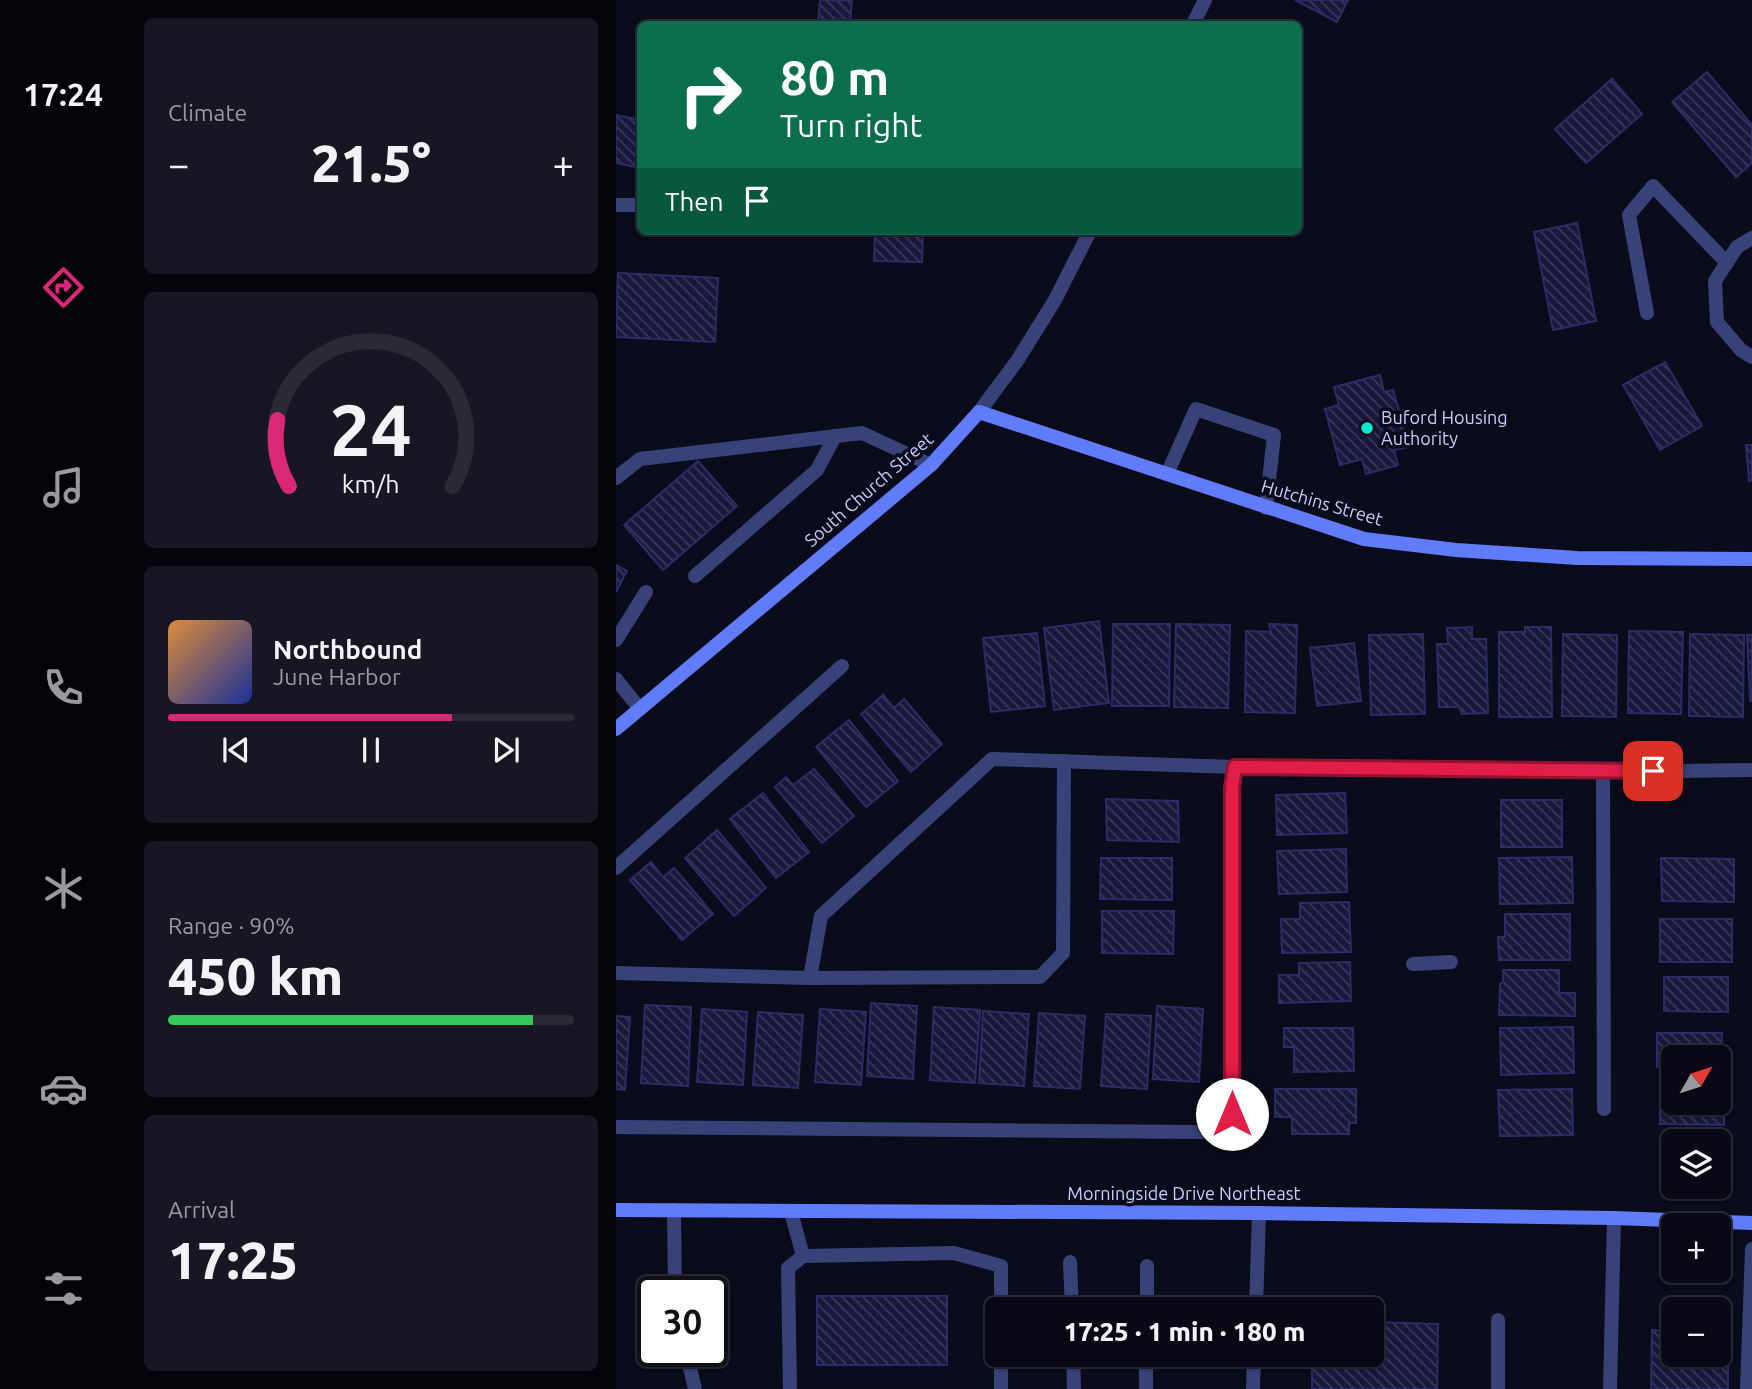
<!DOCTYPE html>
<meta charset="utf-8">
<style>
:root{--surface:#080914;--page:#161722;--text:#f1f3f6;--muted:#989aa0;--line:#292a34;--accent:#db2777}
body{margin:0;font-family:Ubuntu,sans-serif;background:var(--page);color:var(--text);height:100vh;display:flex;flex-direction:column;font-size:26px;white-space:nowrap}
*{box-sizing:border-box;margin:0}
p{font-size:23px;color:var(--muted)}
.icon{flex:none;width:38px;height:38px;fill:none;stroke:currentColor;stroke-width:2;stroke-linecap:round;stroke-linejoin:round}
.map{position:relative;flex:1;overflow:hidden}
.side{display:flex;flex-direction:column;gap:18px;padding:18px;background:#04050b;width:490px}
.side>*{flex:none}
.hud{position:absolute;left:21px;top:21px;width:665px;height:214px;border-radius:10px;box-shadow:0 2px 5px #0004,0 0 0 2px var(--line);background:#0b6e4f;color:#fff;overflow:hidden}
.needle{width:46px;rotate:51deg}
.fabs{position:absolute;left:1045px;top:1045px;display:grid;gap:14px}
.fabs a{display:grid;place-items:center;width:70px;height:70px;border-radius:10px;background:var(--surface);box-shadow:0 2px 5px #0004,0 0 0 2px var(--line);font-size:35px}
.speed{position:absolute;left:21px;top:1276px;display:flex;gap:14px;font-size:35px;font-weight:700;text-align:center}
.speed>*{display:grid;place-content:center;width:91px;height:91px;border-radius:50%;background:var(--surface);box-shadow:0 2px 5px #0004,0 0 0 2px var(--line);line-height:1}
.speed .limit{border:4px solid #111;border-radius:10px;background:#fff;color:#111}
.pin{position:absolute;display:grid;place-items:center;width:60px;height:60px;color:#fff;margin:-30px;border-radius:14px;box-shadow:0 4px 10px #0006}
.me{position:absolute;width:77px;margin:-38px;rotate:0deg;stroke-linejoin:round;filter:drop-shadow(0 0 5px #0008)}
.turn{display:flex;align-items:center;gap:24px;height:147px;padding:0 28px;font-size:32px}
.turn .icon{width:91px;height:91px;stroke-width:2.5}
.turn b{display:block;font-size:49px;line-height:60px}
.then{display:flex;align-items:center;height:66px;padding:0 28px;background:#0003;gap:14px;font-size:26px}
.big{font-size:52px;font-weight:800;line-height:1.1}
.side .tile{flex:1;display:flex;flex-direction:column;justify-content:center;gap:10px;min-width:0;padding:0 24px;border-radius:10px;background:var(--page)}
.side .dial{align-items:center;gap:0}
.dial svg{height:182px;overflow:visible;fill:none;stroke:var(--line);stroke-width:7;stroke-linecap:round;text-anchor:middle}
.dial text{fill:var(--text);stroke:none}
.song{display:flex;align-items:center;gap:21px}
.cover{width:84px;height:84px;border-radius:10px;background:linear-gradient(135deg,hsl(30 70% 55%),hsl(230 70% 35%))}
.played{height:7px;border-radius:4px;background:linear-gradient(90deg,var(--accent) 70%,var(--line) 70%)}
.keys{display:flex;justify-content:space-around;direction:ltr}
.heat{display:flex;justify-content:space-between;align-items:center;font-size:38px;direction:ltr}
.charge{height:10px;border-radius:5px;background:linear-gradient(90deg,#34c759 90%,var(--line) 0)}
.trip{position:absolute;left:369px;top:1297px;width:399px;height:70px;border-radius:10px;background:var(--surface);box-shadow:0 2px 5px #0004,0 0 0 2px var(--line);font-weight:800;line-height:70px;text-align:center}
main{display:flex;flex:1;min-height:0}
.dock{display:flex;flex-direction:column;width:126px;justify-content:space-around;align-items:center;background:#030408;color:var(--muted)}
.dock .icon{width:49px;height:49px}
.dock .on{color:var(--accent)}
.dock b{font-size:32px;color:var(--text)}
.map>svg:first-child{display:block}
.building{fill:url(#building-back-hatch);stroke:#2b2b67;stroke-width:2}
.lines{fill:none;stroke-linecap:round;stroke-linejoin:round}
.lane{stroke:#374279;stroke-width:14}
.street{stroke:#374279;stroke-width:14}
.secondary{stroke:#617cfb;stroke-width:14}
.route-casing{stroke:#92132f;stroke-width:18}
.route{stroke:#e11d48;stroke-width:12}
.poi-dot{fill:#06ead3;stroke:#0b0c1b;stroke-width:2.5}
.labels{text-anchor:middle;stroke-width:7;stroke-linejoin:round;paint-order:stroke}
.poi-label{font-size:18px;fill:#c7ccfd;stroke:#0b0c1b;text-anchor:start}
.street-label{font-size:18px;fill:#c7ccfd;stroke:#0b0c1b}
</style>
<main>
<nav class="dock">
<b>17:24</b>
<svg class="icon on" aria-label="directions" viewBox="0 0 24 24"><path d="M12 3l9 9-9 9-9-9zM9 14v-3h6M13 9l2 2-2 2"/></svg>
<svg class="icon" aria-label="music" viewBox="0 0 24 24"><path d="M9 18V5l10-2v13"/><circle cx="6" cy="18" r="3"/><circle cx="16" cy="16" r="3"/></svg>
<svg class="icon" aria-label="phone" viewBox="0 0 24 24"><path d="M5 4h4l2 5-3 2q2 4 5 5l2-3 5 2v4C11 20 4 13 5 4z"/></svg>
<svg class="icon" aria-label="climate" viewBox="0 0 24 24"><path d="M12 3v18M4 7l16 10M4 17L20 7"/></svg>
<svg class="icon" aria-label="car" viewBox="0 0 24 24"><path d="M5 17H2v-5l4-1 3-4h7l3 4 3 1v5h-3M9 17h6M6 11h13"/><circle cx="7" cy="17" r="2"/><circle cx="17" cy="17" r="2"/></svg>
<svg class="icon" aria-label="filters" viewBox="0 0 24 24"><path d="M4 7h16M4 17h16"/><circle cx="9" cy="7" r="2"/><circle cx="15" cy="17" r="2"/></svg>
</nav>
<section class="side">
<div class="tile"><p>Climate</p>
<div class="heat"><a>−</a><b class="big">21.5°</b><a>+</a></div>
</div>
<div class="tile dial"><svg viewBox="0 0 100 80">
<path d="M14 69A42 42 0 1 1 86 69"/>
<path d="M14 69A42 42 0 0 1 9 40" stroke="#db2777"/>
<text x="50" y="56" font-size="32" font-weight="700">24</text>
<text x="50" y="72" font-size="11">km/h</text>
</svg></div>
<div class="tile">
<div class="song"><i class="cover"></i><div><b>Northbound</b><p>June Harbor</p></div></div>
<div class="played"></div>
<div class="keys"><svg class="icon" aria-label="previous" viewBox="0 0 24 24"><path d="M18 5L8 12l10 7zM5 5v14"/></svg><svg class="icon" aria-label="pause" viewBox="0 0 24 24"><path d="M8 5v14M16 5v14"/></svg><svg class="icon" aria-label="next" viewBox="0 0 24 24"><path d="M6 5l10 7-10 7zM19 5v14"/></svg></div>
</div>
<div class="tile"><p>Range · 90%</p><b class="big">450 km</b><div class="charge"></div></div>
<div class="tile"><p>Arrival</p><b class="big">17:25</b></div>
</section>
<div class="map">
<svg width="1136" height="1389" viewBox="0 0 1136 1389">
<defs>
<pattern id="building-back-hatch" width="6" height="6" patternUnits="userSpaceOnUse" patternTransform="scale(1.75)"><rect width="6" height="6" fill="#18183b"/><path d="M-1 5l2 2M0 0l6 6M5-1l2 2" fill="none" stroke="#383858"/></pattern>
</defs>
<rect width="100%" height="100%" fill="#0b0c1b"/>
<g class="building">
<path d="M204,0H236L234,24H202Z"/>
<path d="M679,0H732L721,22Z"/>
<path d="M1091,72L1136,125V163L1120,177L1056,102Z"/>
<path d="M996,79L1026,114L970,163L939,129Z"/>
<path d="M0,115L24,120V147L20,167L0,163Z"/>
<path d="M961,223L980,321L937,330L918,232Z"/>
<path d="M259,231H307L306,262L258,261Z"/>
<path d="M2,273L102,278L99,342L0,337Z"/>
<path d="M1049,362L1086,426L1044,450L1007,385Z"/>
<path d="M764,375L768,392L777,390L793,447L778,450L782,465L750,474L746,459L724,465L709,409L723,405L718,387Z"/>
<path d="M1130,445H1136V480L1133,481Z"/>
<path d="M82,461L121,506L47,570L8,525Z"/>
<path d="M0,565L11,571L0,592Z"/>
<path d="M483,621L493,703L438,710L428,628Z"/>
<path d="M497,624H554L553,706H496Z"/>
<path d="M560,624L614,625L612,708L558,707Z"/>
<path d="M653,624L681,625L679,713L629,712L630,631L655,632Z"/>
<path d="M856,627V639H870L872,713L846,714L843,707H823L821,644H832L831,628Z"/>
<path d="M909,627H935L936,717H883V632H909Z"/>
<path d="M1013,631L1067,632L1065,714L1012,713Z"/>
<path d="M421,633L429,706L375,712L367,638Z"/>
<path d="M807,634L809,714L755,715L753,635Z"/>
<path d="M947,634L1001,635L1000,717L946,716Z"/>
<path d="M1074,634L1128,635L1127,717L1073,716Z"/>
<path d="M1131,635H1136V701H1134Z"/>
<path d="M738,643L745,701L701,706L694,648Z"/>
<path d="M267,695L278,708L288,699L326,744L295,772L245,714Z"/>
<path d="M233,720L282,781L250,807L200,747Z"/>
<path d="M198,769L238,816L206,843L159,787L170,777L177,785Z"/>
<path d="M147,793L193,852L160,878L114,819Z"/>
<path d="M729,793L731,833L661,835L660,795Z"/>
<path d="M490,799L562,801L563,842L491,840Z"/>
<rect x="885" y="800" width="61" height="47"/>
<path d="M101,830L150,888L118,916L69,858Z"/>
<path d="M730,849L731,892L663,894L661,851Z"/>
<path d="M956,857L957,903L884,904L883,858Z"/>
<path d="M485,858H556V900L484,899Z"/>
<path d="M1045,858L1118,859V902L1046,901Z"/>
<path d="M35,862L47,877L58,868L97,914L66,940L14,880Z"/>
<path d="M733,902L735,952L666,953L665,919H684V903Z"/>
<path d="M486,911H558L557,954L486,953Z"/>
<path d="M889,914H954V960H883L882,937H889Z"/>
<rect x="1044" y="919" width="72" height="43"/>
<path d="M734,962L735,1001L663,1003V975H683V963Z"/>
<path d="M887,970H943V993H959V1016L883,1015L884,984L887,982Z"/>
<path d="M1048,977H1112V1012L1048,1011Z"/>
<path d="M255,1003L301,1006L297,1079L251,1076Z"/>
<path d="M29,1005L75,1007L72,1086L25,1083Z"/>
<path d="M541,1006L587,1009L583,1082L537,1079Z"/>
<path d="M318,1007L364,1010L359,1083L314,1080Z"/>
<path d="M86,1009L131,1012L127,1085L81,1082Z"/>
<path d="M204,1009L250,1012L245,1085L199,1082Z"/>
<path d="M367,1011L413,1014L408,1086L363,1083Z"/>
<path d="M142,1012L187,1015L182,1088L137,1085Z"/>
<path d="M423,1013L469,1016L464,1089L418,1086Z"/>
<path d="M490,1014L535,1016L531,1089L485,1086Z"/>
<path d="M0,1016L14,1017L9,1090L0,1089Z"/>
<path d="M957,1027L958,1073L885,1075L884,1028Z"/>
<path d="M668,1028H737L738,1071L678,1072V1047H668Z"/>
<path d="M1041,1033H1106L1105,1068H1102V1057H1057V1068L1041,1067Z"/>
<path d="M659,1089H740V1123H733V1134H676V1117H659Z"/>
<path d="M956,1089L957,1135L884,1136L882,1090Z"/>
<path d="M1044,1089H1057V1102H1102V1090H1108V1125L1044,1124Z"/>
<rect x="201" y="1296" width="130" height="69"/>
<path d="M756,1322L822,1324L821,1389H696V1354H756Z"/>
<path d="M1036,1330L1057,1331V1354H1102V1331H1112V1389H1035Z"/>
</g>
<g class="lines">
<g class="lane">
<path d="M551,474L580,409L658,435L650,508"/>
<path d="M0,478L24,459L246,433L315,465"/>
<path d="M79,576L201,470L219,436"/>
<path d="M0,640L30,592"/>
<path d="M0,679L24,709"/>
<path d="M58,1210L59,1292"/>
<path d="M187,1256L338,1253L385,1266V1309"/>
<path d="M454,1262L456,1309"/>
<path d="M531,1309V1266"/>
<path d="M640,1309L643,1213"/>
<path d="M70,1351L79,1389"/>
<path d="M457,1354L458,1389"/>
<path d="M174,1389L172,1268L187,1256L175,1212"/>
<path d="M385,1389V1354"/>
<path d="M530,1389V1354"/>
<path d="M637,1389L638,1354"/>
<path d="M882,1389V1320"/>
<path d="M994,1389L998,1218"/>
<path d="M1131,1389L1136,1249"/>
</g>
<g class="street">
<path d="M577,24L589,0"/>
<path d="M0,205H24"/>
<path d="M1136,238L1121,247L1099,281L1101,322L1125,350L1136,357"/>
<path d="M1031,313L1013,215L1037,186L1111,263"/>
<path d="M363,412L401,361L439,300L474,231"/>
<path d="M987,772L988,1109"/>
<path d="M0,868L226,666"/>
<path d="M797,964L835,962"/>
<path d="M0,973L194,978L205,916L376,759L619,767L987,772L1136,770"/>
<path d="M194,978L424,977L447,953L448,761"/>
<path d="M0,1127L586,1132L616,1114V788L619,767"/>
</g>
<g class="secondary">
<path d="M0,729L315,465L363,412L748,539L840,550L961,558L1136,559"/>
<path d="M0,1210L643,1213L998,1218L1136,1223"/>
</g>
</g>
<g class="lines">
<defs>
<path id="route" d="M616,1114V788L619,767L1037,771"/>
</defs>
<use href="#route" class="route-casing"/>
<use href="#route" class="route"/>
</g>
<circle class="poi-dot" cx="751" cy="428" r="7"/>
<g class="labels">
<g class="poi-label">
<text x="765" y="424">Buford Housing<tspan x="765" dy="21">Authority</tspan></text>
</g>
<g class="street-label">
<text transform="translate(253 490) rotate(-41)" y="6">South Church Street</text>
<text transform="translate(706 503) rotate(16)" y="6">Hutchins Street</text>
<text x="568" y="1200">Morningside Drive Northeast</text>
</g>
</g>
</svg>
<div class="fabs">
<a><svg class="needle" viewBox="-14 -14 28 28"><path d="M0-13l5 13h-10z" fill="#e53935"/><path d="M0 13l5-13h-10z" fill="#989aa0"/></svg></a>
<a><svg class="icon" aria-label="layers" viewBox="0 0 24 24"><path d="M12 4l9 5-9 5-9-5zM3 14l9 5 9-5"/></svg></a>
<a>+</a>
<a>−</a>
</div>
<div class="speed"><div class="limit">30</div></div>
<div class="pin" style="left:1037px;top:771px;background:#d93025"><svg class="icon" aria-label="arrive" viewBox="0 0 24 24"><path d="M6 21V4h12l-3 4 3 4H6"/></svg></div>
<svg class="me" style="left:616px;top:1114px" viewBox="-20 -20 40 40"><circle r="19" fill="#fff"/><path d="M0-13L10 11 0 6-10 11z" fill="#e11d48"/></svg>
<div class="trip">17:25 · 1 min · 180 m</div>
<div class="hud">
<div class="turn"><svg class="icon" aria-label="right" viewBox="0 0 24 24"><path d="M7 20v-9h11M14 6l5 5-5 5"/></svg><div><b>80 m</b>Turn right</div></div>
<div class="then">Then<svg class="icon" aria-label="arrive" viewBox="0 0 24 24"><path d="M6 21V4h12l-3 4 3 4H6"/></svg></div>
</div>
</div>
</main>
